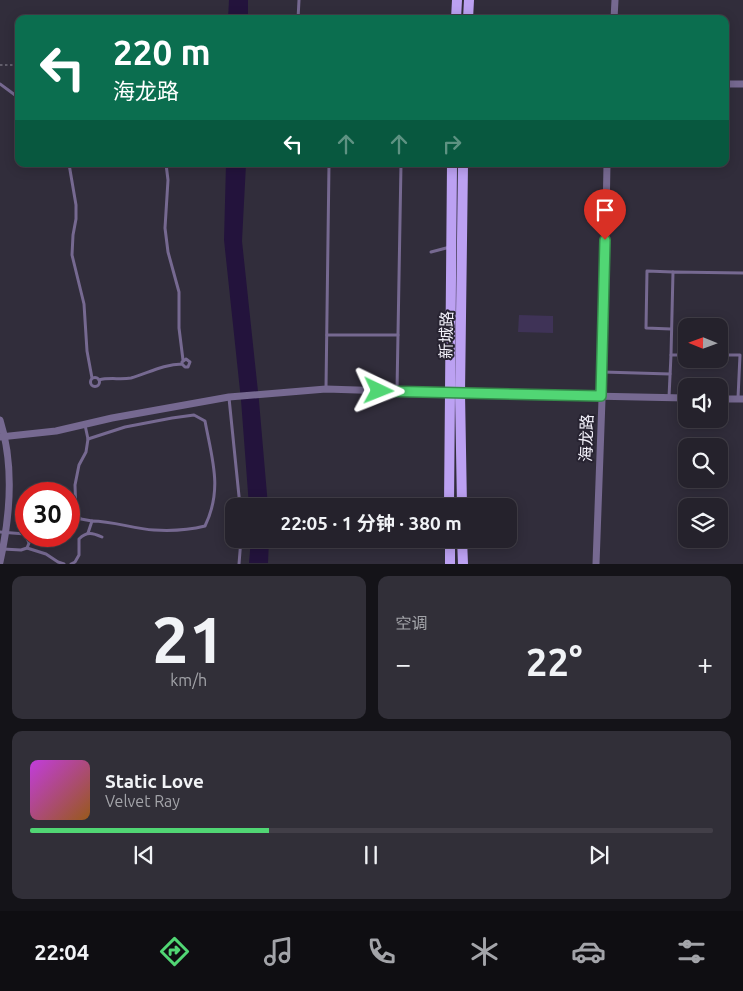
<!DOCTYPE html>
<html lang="zh">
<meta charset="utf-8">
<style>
:root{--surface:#25222c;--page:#312f38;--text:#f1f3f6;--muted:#a3a4a9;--line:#423f48;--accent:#51d674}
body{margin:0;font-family:Ubuntu,"Noto Sans SC",sans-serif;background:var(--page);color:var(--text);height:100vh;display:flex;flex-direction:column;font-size:19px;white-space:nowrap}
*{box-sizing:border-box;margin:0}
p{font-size:16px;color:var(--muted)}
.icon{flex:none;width:28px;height:28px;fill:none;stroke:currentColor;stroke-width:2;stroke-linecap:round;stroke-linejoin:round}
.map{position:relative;height:564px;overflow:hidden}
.panel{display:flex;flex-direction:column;gap:12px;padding:12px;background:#141318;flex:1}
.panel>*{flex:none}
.banner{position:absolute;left:15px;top:15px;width:714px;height:152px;border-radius:10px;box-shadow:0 2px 12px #0003,0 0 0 1px var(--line);background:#0b6e4f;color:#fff;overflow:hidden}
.needle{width:32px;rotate:271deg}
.fabs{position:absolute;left:678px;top:318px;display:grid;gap:10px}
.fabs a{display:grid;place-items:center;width:50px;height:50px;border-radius:10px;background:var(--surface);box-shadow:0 2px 12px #0003,0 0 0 1px var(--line);font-size:25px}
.speed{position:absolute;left:15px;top:482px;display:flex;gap:10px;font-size:25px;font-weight:700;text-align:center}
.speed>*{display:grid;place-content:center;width:65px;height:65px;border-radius:50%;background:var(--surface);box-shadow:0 2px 12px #0003,0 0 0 1px var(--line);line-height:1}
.speed .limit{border:8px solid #d22;background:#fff;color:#111}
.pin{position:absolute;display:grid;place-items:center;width:42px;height:42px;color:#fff;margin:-51px -21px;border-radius:50% 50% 50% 0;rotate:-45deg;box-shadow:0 0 5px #0007}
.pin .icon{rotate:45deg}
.me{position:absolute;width:55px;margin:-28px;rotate:92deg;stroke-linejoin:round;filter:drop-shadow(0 0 4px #0008)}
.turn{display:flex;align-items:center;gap:18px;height:105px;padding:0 15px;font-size:22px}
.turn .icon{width:65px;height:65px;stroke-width:2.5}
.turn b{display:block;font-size:35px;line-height:42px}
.lanes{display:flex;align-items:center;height:48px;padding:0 15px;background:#0003;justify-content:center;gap:25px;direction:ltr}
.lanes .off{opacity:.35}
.big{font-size:38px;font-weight:700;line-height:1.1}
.panel .card{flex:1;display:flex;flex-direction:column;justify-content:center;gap:8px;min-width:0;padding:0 18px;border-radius:10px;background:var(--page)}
.panel .dial{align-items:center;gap:0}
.dial b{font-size:65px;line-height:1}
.song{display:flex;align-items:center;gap:15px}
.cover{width:60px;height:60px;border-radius:8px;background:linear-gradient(135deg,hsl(290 70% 55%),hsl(30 70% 35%))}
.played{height:5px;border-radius:2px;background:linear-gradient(90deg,var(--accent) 35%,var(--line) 35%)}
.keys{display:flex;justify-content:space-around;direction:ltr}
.heat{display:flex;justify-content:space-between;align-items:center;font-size:28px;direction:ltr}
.panel .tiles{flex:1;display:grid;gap:12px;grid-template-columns:1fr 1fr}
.card:last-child{grid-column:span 2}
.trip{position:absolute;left:225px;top:498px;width:292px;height:50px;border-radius:10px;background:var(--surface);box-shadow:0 2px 12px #0003,0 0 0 1px var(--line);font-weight:700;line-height:50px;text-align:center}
.tabs{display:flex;height:80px;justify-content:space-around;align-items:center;background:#0f0e12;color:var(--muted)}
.tabs .icon{width:35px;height:35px}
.tabs .on{color:var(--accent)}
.tabs b{font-size:22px;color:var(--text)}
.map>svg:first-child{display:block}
.green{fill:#3f3357}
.water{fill:#23133c}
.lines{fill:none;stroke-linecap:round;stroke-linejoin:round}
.path{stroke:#93909c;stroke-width:1;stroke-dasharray:2.5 2.5;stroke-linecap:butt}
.service{stroke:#766991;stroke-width:3}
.minor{stroke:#766991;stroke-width:7}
.primary{stroke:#bca1f2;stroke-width:10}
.route-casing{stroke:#358b4b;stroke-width:12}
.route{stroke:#51d674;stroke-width:9}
.labels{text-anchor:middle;stroke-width:4;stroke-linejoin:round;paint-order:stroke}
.street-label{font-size:16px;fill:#f3f1fa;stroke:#272331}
</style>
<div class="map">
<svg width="743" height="564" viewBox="0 0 743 564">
<rect width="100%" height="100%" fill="#312d3b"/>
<path class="green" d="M519,315L553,316V333L518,332Z"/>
<g class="water">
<path d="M229,0H248V19H228Z"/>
<path d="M226,164H246L242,241L259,401L268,506H249L241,400L224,240Z"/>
<path d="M251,539H269L268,563H249Z"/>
</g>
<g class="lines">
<path class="path" d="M0,65H19"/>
<g class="service">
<path d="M298,19L299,0"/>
<path d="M0,84L19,98"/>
<path d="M69,164L76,205V219L73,235L72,255L84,304L87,351L92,378"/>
<path d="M166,164L168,180L165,228L168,252L179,292V328L183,360"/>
<path d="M431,252L450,247"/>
<path d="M671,329L646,328L647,271L673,272"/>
<path d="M327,335H398"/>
<path d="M686,355H671L673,272L743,273"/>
<path d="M719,355H740L738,398"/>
<path d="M603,372L670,374"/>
<circle cx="95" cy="382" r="4.5"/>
<path d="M99,380C109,377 121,380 131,378C148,373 164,364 182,364L185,367H188L190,362L186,359L182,362V364"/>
<path d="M326,388L329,164"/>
<path d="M397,391L401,164"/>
<path d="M669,397L671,355"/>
<path d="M229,398L240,506"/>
<path d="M85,425L88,439L125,427L172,418L194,415L205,421C212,459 223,489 205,526C189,530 171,531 154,530C134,529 113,521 92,521L88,533"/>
<path d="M88,439L86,452L79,465L75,485L76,515L81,519L92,521"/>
<path d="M0,532L25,534L26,536"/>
<path d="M27,548L46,554L58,562L64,564"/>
<path d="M3,549L21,550L27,548L29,543L26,536"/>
<path d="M71,564L75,562L79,555V539C87,531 93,533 102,537"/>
<path d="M239,564L241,539"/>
</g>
<g class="minor">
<path d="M614,19L615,0"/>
<path d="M725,84H743"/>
<path d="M719,399H743"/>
<path d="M0,420C14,464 10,517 0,562"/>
<path d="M0,437L56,431L112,418L229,397L326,389L450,393L686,398"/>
<path d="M596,564L603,372L607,164"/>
</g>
<g class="primary">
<path d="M456,19L457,0"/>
<path d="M468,19L469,0"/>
<path d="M449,506L452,164"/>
<path d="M462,506L460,393L463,164"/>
<path d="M450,539V564"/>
<path d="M462,539L463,564"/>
</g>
</g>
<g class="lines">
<defs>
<path id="route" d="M379,391L601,396L605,240"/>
</defs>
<use href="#route" class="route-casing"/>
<use href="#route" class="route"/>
</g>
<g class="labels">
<g class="street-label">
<text transform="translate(446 335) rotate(-89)" y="6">新城路</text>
<text transform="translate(586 438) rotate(-88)" y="6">海龙路</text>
</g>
</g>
</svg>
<div class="fabs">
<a><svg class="needle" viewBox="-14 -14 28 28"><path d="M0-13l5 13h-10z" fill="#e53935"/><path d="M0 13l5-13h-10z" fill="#a3a4a9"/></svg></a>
<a><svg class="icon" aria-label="sound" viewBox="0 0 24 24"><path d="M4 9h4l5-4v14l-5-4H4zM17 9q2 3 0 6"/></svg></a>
<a><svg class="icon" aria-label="search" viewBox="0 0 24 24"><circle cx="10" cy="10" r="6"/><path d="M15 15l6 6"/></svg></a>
<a><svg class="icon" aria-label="layers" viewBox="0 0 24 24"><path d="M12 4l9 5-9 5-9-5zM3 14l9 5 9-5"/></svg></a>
</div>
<div class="speed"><div class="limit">30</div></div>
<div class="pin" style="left:605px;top:240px;background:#d93025"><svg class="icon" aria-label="arrive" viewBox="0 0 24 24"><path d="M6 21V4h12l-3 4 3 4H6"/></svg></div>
<svg class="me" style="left:379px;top:391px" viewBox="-20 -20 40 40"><path d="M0-17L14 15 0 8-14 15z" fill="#51d674" stroke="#fff" stroke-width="4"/></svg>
<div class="trip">22:05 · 1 分钟 · 380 m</div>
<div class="banner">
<div class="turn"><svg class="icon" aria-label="left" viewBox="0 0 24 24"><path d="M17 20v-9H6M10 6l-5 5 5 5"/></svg><div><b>220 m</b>海龙路</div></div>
<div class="lanes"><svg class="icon" aria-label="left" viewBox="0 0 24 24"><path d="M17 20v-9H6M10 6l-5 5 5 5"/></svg><svg class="icon off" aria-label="ahead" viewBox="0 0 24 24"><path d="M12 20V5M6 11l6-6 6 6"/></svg><svg class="icon off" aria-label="ahead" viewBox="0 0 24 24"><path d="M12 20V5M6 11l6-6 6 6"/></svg><svg class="icon off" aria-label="right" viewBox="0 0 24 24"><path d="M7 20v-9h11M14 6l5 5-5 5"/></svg></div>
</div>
</div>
<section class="panel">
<div class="tiles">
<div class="card dial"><b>21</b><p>km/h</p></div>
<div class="card"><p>空调</p>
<div class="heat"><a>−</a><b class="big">22°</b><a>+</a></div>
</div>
<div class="card">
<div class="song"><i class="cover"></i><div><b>Static Love</b><p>Velvet Ray</p></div></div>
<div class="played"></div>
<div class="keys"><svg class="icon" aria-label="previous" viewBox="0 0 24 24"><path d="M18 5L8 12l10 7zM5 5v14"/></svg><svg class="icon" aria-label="pause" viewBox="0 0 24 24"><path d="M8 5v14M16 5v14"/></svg><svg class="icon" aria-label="next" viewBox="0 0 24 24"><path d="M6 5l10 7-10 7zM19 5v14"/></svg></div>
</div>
</div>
</section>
<nav class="tabs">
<b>22:04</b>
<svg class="icon on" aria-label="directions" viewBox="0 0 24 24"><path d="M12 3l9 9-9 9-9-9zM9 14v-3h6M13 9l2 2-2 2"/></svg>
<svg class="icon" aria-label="music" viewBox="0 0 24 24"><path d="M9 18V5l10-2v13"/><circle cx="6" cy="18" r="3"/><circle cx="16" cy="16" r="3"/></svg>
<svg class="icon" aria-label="phone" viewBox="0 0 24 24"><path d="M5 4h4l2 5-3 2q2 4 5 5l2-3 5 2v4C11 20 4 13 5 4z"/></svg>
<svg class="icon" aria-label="climate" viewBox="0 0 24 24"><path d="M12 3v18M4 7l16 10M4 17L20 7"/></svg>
<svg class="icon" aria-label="car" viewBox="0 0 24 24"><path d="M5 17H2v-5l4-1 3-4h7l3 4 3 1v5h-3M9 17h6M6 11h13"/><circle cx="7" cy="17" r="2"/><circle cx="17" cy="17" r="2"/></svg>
<svg class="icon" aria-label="filters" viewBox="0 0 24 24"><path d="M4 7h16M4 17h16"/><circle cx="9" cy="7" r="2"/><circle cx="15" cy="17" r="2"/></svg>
</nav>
